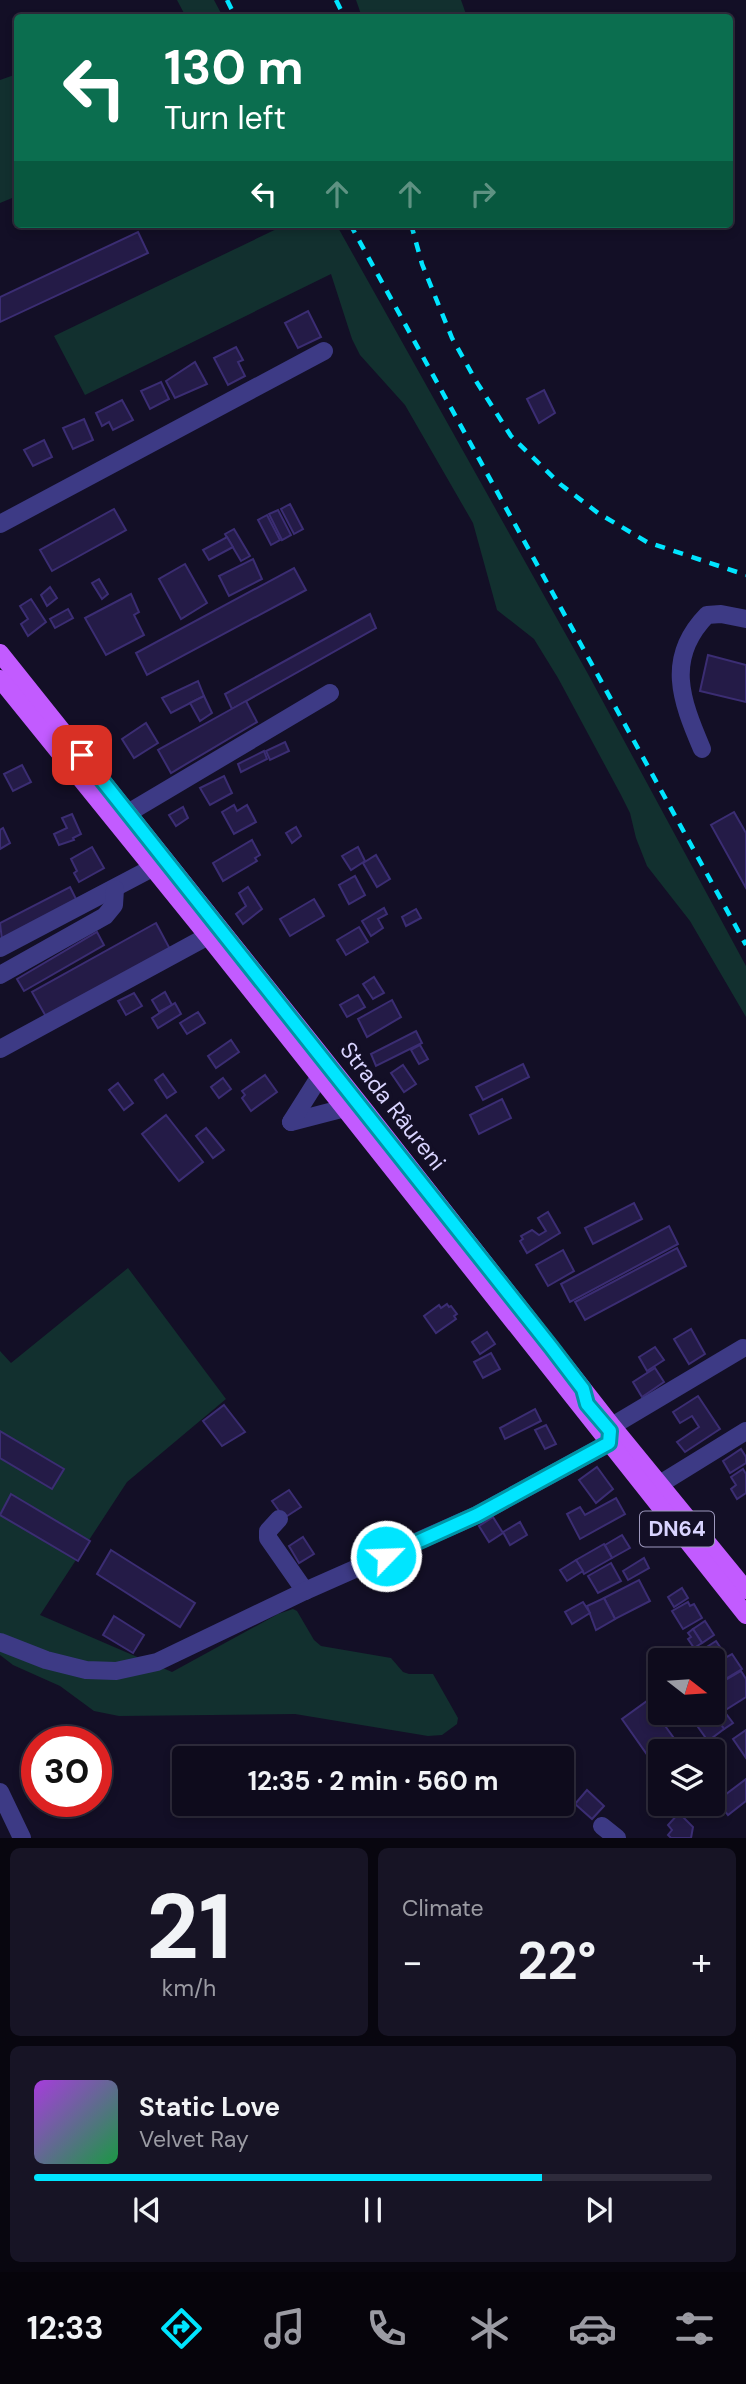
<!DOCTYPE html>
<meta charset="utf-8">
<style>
:root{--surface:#0e0b1c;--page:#171425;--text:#f1f3f6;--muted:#9b9ba3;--line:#2e2b3b;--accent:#00e5ff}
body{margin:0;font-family:"DM Sans",sans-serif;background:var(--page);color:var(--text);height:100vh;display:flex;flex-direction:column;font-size:26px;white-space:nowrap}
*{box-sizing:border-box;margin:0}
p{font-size:23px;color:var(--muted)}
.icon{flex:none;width:38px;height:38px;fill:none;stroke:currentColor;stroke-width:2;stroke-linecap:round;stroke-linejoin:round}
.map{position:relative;height:1838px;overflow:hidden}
.sheet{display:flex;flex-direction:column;gap:10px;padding:10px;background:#08060f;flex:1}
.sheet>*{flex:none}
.banner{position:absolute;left:14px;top:14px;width:719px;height:214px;border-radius:7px;box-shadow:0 4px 10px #0003,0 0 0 2px var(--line);background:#0b6e4f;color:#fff;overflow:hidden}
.needle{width:46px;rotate:107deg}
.tools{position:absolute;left:648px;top:1648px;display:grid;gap:14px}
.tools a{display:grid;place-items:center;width:77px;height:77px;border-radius:7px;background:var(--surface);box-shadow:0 4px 10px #0003,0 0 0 2px var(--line);font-size:35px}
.speed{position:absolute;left:21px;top:1726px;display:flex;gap:14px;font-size:35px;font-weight:700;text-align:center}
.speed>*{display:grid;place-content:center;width:91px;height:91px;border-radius:50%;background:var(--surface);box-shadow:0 4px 10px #0003,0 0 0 2px var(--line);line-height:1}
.speed .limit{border:10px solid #d22;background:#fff;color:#111}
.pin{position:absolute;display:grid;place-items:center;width:60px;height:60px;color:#fff;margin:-30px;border-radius:14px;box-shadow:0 4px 10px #0006}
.me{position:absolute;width:77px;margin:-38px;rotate:66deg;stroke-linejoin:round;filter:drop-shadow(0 0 5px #0008)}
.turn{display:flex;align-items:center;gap:24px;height:147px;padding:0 35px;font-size:32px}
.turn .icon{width:91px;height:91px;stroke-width:2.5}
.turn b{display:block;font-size:49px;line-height:60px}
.lanes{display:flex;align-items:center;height:66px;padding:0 35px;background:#0003;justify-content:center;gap:35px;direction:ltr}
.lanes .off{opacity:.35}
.big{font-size:52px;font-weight:700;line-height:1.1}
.sheet .tile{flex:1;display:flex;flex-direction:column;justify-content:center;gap:10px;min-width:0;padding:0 24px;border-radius:10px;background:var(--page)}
.sheet .dial{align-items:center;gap:0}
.dial b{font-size:91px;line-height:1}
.song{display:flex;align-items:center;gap:21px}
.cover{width:84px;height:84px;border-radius:10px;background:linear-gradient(135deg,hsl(280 70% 55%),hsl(140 70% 35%))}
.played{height:7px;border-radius:4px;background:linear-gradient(90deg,var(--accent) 75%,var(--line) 75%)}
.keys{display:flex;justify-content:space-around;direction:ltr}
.heat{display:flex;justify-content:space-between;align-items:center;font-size:38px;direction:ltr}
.sheet .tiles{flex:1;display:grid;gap:10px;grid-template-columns:1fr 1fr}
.tile:last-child{grid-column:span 2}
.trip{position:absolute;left:172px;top:1746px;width:402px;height:70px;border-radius:7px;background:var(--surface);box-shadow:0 4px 10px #0003,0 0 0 2px var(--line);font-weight:700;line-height:70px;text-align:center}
.menu{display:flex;height:112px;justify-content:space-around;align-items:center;background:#06040b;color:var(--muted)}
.menu .icon{width:49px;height:49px}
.menu .current{color:var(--accent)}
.menu b{font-size:32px;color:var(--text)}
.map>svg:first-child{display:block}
.green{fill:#12302f}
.building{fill:#241b47;stroke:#3b2d73;stroke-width:2}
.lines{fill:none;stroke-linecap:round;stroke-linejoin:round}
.minor{stroke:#3d3a85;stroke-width:18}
.major{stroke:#c25bff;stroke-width:18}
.rail{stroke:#00e5ff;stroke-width:4.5;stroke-dasharray:10 9;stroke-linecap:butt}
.route-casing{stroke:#0095a6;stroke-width:18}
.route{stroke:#00e5ff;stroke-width:12}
.labels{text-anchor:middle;stroke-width:7;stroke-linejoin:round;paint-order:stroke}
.shield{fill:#130f26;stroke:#9e99be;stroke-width:2}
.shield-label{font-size:21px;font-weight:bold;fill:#d9d4ff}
.street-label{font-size:23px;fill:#d9d4ff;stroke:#130f26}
</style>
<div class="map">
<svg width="746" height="1838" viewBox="0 0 746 1838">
<rect width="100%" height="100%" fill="#130f26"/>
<g class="green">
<path d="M177,0H214L223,17H186Z"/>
<path d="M356,0H461L467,17H362Z"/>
<path d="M17,74V196L0,203V80Z"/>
<path d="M287,224H336L588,674L746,966V1017L690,921L647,866L636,838L630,813L621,795L558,678L534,639L497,610L473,523L405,405L360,355L352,339L331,274L85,395L54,336Z"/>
<path d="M128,1268L226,1399L127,1482L40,1615L172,1672L278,1614L293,1609L297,1611L314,1640L321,1646L391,1658L403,1672L409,1674H433L458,1718L457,1724L442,1735L428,1736L295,1714L119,1716L94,1711L60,1686L13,1665L0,1655V1351L11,1363Z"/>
</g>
<g class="building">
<path d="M138,232L148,253L0,322V297Z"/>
<path d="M308,311L321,337L298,348L285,323Z"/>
<path d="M236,347L243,360L238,362L245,376L228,385L214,358Z"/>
<path d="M195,362L207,384L175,398L166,381Z"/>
<path d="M161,382L169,399L150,409L141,391Z"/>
<path d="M544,390L555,413L539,423L527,399Z"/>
<path d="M122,400L133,420L113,430L109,422L102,426L96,413Z"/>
<path d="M84,419L93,440L73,449L63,428Z"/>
<path d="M44,440L52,457L33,466L24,450Z"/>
<path d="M290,504L303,529L294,534L281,509Z"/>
<path d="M114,509L126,530L52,571L40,550Z"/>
<path d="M278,510L291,535L282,540L269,514Z"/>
<path d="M267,515L280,540L271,545L258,520Z"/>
<path d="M234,529L250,556L241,561L225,534Z"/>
<path d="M227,537L233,547L209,560L203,550Z"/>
<path d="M253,559L262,579L229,596L219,576Z"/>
<path d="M185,564L207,603L181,619L159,579Z"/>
<path d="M294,568L306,590L147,675L136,653Z"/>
<path d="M99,579L108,594L102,599L92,583Z"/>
<path d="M50,587L57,598L47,606L41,595Z"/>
<path d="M131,594L139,612L134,615L144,635L106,655L85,618Z"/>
<path d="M31,599L46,622L28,636L21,624L28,619L20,606Z"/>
<path d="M68,609L73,618L55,628L50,619Z"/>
<path d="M370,614L376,628L232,709L225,694Z"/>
<path d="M708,655L746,665V702L700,691Z"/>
<path d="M198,681L204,696L171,713L162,698Z"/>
<path d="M204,696L212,713L200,721L190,703Z"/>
<path d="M246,701L257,722L171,773L158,750Z"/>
<path d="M146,723L158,743L134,758L122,739Z"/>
<path d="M285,742L289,751L270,760L266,751Z"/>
<path d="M264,751L267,759L241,772L238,764Z"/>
<path d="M22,765L31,782L13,791L4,774Z"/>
<path d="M224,776L232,793L210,805L200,788Z"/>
<path d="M234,805L237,811L247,805L256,822L234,834L222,812Z"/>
<path d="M183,807L188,818L176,826L169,815Z"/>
<path d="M734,812L746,833V888L711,825Z"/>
<path d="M72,814L81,834L73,838L74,840L59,845L54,834L67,828L62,818Z"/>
<path d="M296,827L301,836L292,843L286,833Z"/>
<path d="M3,828L10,843L0,849V830Z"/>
<path d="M252,840L260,855L255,858L257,861L223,881L213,863Z"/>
<path d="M92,847L104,868L79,882L74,873L77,871L71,859Z"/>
<path d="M358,847L365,861L351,870L342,856Z"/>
<path d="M376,855L390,879L377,887L363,863Z"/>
<path d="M355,876L365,895L349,904L339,885Z"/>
<path d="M70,887L77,901L2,940L0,923Z"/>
<path d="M248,887L262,909L243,924L236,914L246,906L239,893Z"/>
<path d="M314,899L324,916L290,936L280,919Z"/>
<path d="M384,908L387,914L378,919L383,928L371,936L362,921Z"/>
<path d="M416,909L421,918L406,926L402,917Z"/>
<path d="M156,923L171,951L48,1020L32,992Z"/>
<path d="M359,927L368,942L346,955L337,940Z"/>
<path d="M97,932L104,945L24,991L17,979Z"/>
<path d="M374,977L384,993L373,999L363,984Z"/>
<path d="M165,992L172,1005L159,1012L152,1000Z"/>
<path d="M134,993L142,1006L126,1015L118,1001Z"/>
<path d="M358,995L365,1007L347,1017L340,1005Z"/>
<path d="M392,1000L401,1017L367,1037L358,1019Z"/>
<path d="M175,1003L181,1014L158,1028L152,1018Z"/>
<path d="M198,1012L205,1023L187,1034L180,1023Z"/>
<path d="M416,1031L422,1043L376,1066L371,1054Z"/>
<path d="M231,1040L239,1052L216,1068L208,1056Z"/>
<path d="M420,1045L428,1059L419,1064L411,1050Z"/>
<path d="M523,1064L529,1077L483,1100L476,1087Z"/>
<path d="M403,1065L416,1084L404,1092L391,1073Z"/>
<path d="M163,1074L176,1092L167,1098L155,1080Z"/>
<path d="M265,1075L277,1092L251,1111L242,1098L245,1095L242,1091Z"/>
<path d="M223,1078L231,1089L219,1098L211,1087Z"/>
<path d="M118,1083L133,1103L124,1110L109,1090Z"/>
<path d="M502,1099L511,1118L479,1134L470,1115Z"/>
<path d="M166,1115L203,1162L179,1181L142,1134Z"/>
<path d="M206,1128L224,1150L213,1158L196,1136Z"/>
<path d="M634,1203L642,1219L593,1244L585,1228Z"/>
<path d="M548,1212L560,1233L527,1253L520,1241L523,1239L521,1236L532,1230L539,1235L546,1231L538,1218Z"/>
<path d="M669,1226L678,1244L570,1302L561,1284Z"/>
<path d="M677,1248L686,1266L585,1320L575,1302Z"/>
<path d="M563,1250L574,1271L548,1286L536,1265Z"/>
<path d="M447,1304L449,1307L451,1306L457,1314L454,1316L456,1319L436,1333L424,1316L439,1305L441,1308Z"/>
<path d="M691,1329L705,1354L689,1364L674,1339Z"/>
<path d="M487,1332L495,1344L480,1354L472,1342Z"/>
<path d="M655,1347L664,1360L647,1371L639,1357Z"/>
<path d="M491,1353L500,1369L483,1378L474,1362Z"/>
<path d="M655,1368L664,1382L642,1397L633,1382Z"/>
<path d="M698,1396L720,1429L685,1452L677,1442L699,1427L692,1416L680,1423L673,1412Z"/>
<path d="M224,1405L245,1432L222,1446L203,1421Z"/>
<path d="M535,1409L541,1421L505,1439L500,1428Z"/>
<path d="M546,1425L556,1444L545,1449L535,1430Z"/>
<path d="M0,1431L64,1469L52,1489L0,1458Z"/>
<path d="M741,1449L746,1457V1463L730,1473L723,1461Z"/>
<path d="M597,1467L613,1489L596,1503L579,1480Z"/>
<path d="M743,1469L746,1474V1493L737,1499L731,1489L736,1485L731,1477Z"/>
<path d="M289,1490L301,1507L284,1518L272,1501Z"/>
<path d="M11,1494L90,1541L78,1561L0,1515Z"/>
<path d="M616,1498L625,1514L580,1539L567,1514L580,1507L585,1515Z"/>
<path d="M493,1517L503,1533L489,1542L479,1526Z"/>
<path d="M520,1522L527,1535L510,1545L503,1532Z"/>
<path d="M622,1535L630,1548L612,1558L605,1545Z"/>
<path d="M303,1537L314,1554L299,1563L289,1546Z"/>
<path d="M604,1544L612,1558L584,1574L576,1560Z"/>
<path d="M111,1550L195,1603L180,1627L97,1574Z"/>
<path d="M644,1558L649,1568L628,1580L623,1571Z"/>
<path d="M576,1560L583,1571L567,1581L560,1570Z"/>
<path d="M611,1563L621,1581L598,1593L588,1576Z"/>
<path d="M639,1580L650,1601L615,1619L604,1598Z"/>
<path d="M682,1588L688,1598L674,1607L668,1597Z"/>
<path d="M604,1598L615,1619L596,1630L587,1606Z"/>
<path d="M583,1602L590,1613L572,1624L565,1612Z"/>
<path d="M688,1602L690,1606L694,1604L702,1618L683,1629L672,1611Z"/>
<path d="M114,1616L144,1635L133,1653L103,1635Z"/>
<path d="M705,1621L714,1635L702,1643L693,1629Z"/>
<path d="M693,1629L702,1643L694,1648L688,1639L691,1637L688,1633Z"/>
<path d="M716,1641L724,1653L709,1661L702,1650Z"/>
<path d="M732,1654L742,1669L712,1687V1665Z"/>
<path d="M741,1671L746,1679V1697L724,1711L733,1723L724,1729L712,1711V1688Z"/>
<path d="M647,1701L684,1752H660V1773L622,1719Z"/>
<path d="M712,1712L724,1729L708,1741L688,1713Z"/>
<path d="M746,1730V1758L733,1739Z"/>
<path d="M746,1779V1801L728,1815L717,1801Z"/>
<path d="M587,1790L604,1806L592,1819L575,1804Z"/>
<path d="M679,1813L693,1827L691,1838H671L668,1835L672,1830L668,1825Z"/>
</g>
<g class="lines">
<g class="minor">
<path d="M0,524L324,351"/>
<path d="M702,749C681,700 665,658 707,615L721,614L746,619"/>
<path d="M128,813L330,693"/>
<path d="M0,948L154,867"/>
<path d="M0,975L105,916L114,905L115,889"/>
<path d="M0,1049L208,936"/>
<path d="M291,1122L345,1108"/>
<path d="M291,1122L320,1076"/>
<path d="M612,1426L743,1348"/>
<path d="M660,1484L746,1431"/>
<path d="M279,1519L268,1531V1538L305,1591"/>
<path d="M0,1642L46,1660L86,1670L116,1671L157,1662L305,1591L477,1515L609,1443H617L621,1447"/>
<path d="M0,1792L22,1838"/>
<path d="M602,1826L617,1838"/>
</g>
<g class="major">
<path d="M0,653L367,1113L612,1426L746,1590"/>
<path d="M0,679L208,936L746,1615"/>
</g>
<g class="rail">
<path d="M227,0L236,18"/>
<path d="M336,0L345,18"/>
<path d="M350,224L746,945"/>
<path d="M411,224L422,264L452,338L476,381L511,436L560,484L598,513L647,542L746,575"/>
</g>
</g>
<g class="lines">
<defs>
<path id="route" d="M82,755L551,1347L583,1389L587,1404L610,1431L609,1443L477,1515L386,1556"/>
</defs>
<use href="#route" class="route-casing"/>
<use href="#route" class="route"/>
</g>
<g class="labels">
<rect class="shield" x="640" y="1511.5" width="74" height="35" rx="5"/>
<g class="shield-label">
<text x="677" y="1536">DN64</text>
</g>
<g class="street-label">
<text transform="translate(393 1106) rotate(52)" y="8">Strada Râureni</text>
</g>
</g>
</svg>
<div class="tools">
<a><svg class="needle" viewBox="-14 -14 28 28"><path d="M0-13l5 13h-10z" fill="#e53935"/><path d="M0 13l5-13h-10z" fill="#9b9ba3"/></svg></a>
<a><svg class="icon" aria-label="layers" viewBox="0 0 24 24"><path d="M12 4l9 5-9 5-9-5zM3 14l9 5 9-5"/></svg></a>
</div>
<div class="speed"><div class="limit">30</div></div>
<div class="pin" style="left:82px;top:755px;background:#d93025"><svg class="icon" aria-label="arrive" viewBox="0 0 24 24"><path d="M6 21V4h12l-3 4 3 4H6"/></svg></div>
<svg class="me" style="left:386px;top:1556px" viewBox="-20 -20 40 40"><circle r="17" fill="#00e5ff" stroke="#fff" stroke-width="3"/><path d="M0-11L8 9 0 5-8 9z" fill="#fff"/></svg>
<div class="trip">12:35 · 2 min · 560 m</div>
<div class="banner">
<div class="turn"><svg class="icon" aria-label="left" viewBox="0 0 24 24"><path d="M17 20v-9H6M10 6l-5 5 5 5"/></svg><div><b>130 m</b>Turn left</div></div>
<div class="lanes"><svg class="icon" aria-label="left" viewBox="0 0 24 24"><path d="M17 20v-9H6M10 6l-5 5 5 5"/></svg><svg class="icon off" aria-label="ahead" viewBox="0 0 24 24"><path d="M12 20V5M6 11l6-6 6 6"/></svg><svg class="icon off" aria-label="ahead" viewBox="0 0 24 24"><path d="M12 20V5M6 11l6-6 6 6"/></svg><svg class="icon off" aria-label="right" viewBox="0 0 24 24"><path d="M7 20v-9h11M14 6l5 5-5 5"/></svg></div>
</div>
</div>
<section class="sheet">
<div class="tiles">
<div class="tile dial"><b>21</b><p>km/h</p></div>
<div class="tile"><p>Climate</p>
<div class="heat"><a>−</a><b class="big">22°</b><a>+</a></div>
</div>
<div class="tile">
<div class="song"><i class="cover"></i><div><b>Static Love</b><p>Velvet Ray</p></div></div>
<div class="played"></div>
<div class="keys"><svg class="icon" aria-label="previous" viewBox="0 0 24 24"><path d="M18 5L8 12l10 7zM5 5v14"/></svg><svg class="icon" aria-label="pause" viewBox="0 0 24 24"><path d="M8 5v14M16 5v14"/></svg><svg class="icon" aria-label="next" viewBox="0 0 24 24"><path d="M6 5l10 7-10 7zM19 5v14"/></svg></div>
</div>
</div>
</section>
<nav class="menu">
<b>12:33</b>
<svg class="icon current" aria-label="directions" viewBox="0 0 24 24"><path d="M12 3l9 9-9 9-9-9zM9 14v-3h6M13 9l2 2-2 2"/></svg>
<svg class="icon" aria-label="music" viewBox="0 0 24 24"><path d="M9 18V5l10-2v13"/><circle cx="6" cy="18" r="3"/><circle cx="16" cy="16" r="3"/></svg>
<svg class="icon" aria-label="phone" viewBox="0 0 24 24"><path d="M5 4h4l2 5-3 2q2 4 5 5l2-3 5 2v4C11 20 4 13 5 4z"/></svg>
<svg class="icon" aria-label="climate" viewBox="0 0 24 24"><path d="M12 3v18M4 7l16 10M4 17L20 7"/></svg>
<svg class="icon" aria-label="car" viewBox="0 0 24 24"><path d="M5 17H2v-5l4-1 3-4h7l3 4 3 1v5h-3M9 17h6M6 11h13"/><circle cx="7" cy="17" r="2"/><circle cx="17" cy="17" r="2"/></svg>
<svg class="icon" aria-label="filters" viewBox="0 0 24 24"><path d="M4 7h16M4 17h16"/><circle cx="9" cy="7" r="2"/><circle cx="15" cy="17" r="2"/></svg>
</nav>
